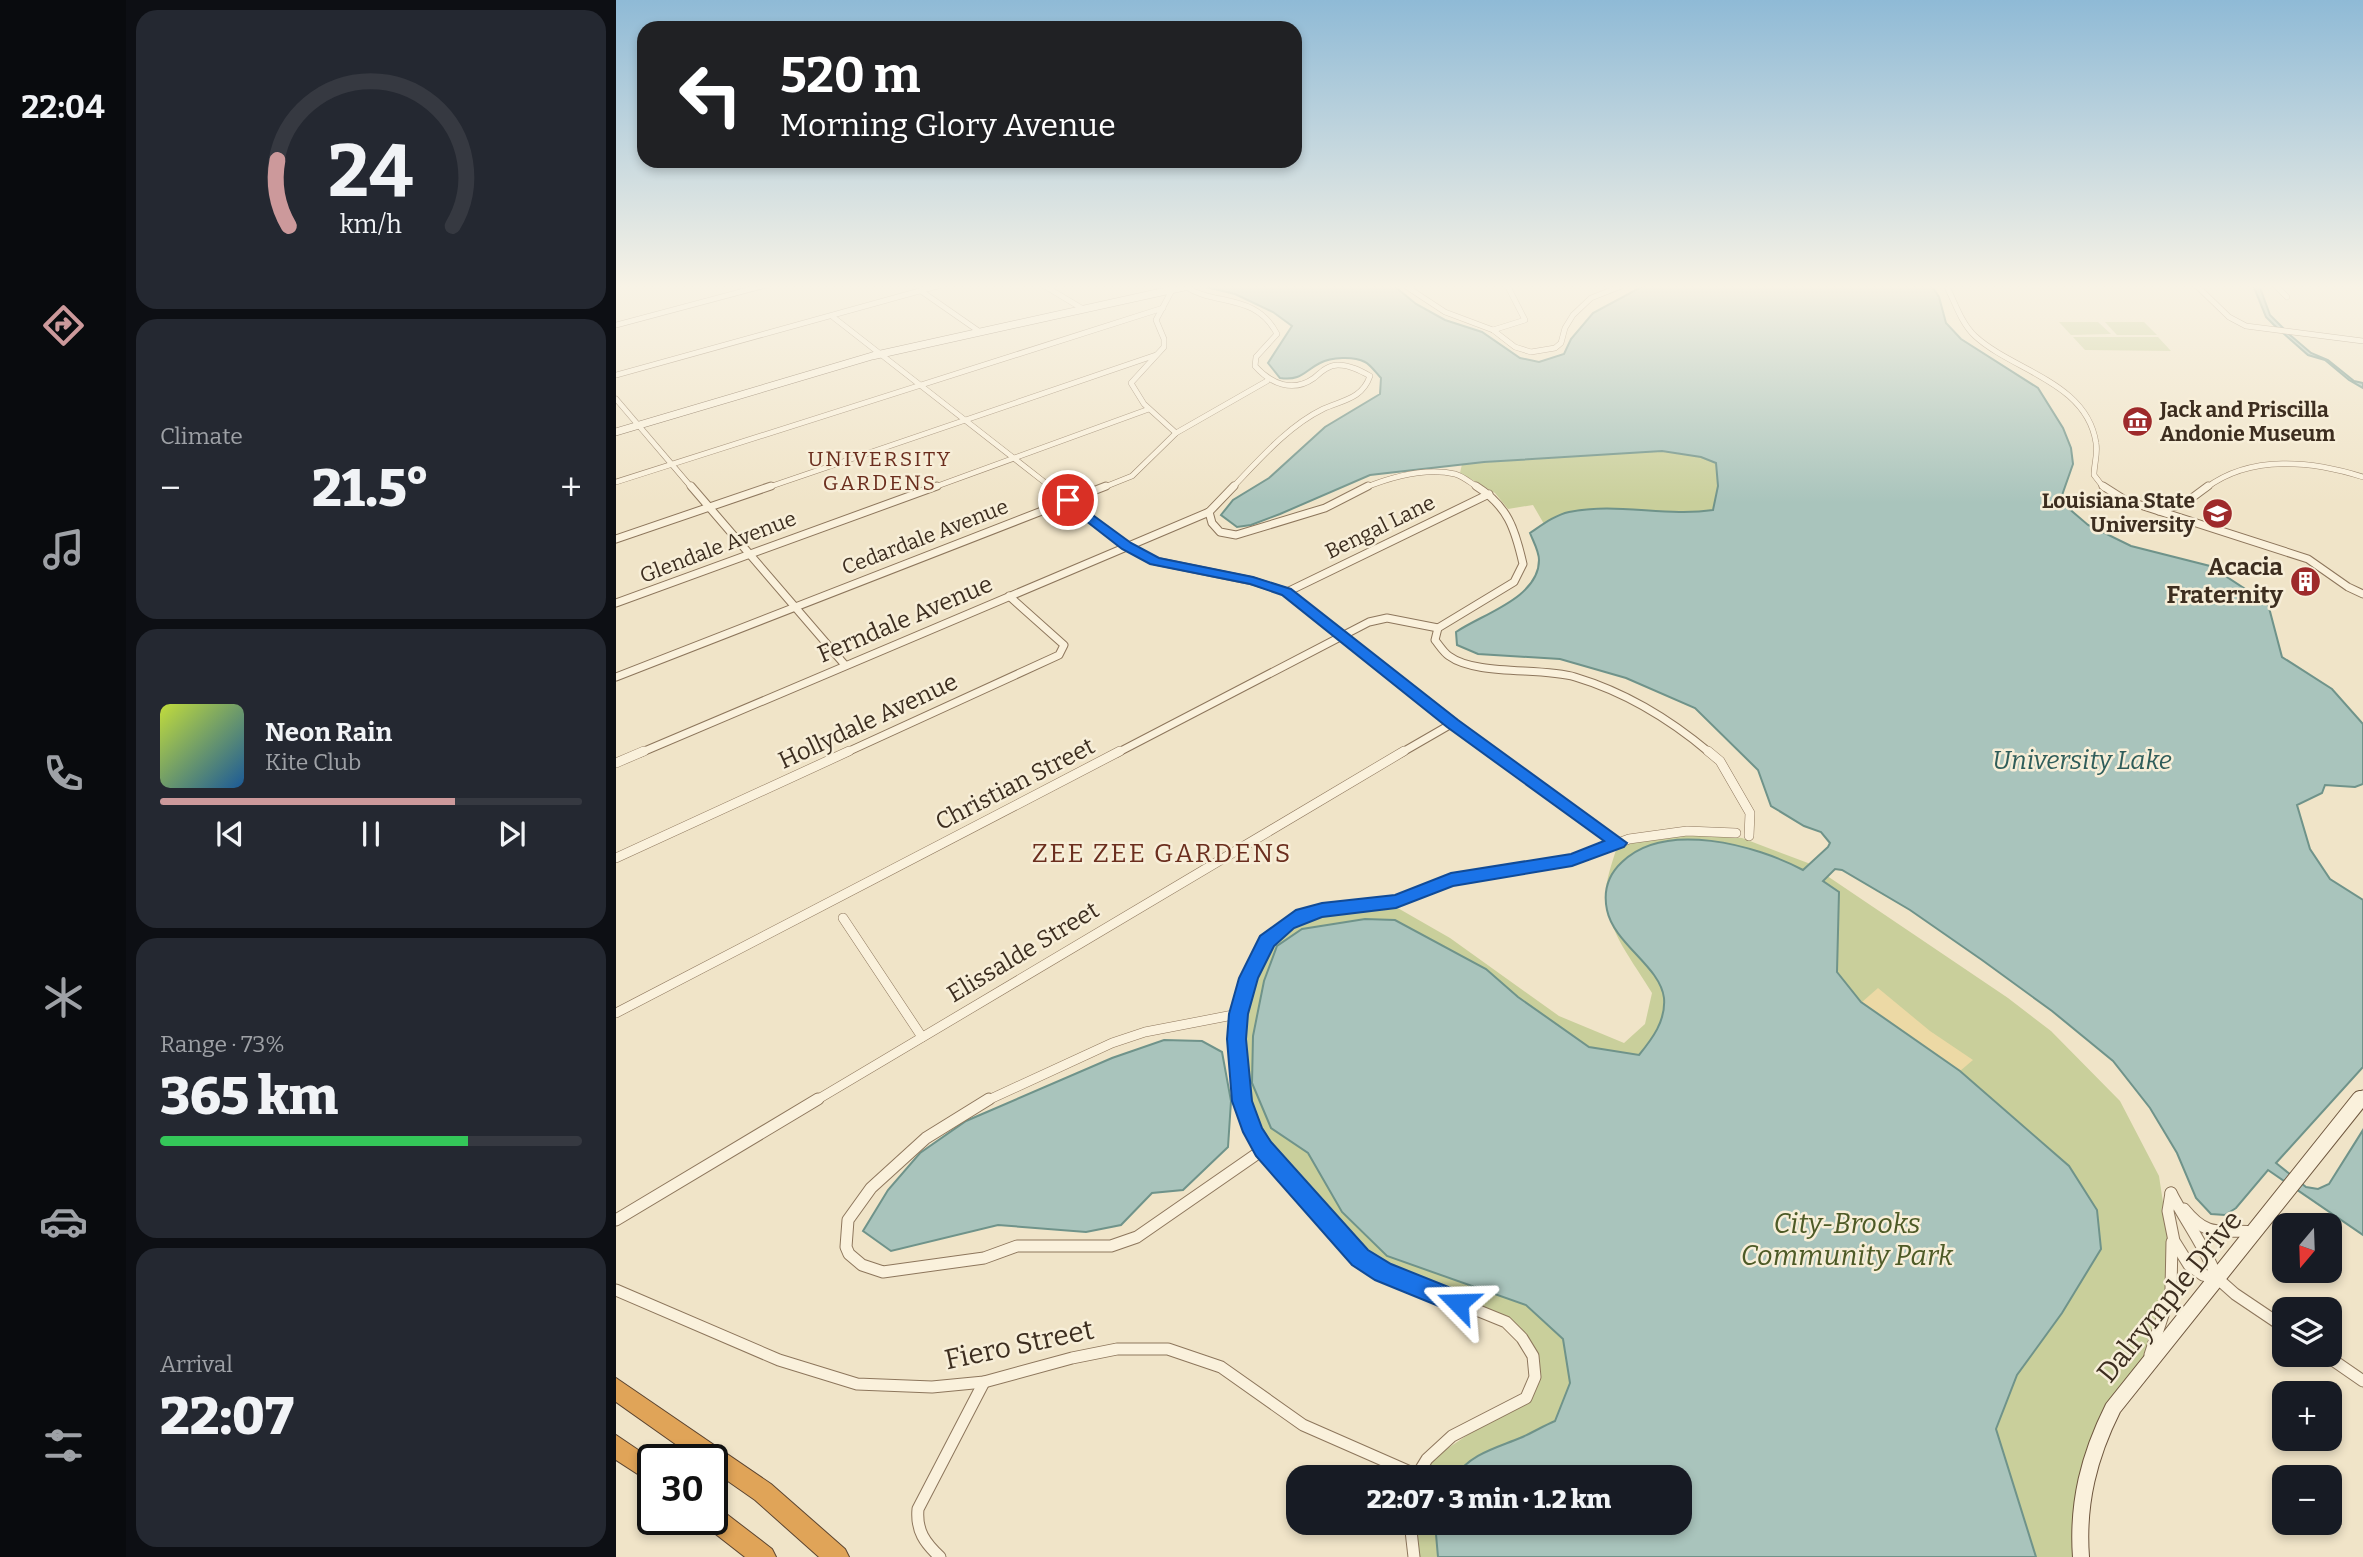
<!DOCTYPE html>
<meta charset="utf-8">
<style>
:root{--surface:#171b24;--page:#242831;--text:#f1f3f6;--muted:#9ea1a6;--line:#363941;--accent:#cc999b}
body{margin:0;font-family:Bitter,serif;background:var(--page);color:var(--text);height:100vh;display:flex;flex-direction:column;font-size:26px;white-space:nowrap}
*{box-sizing:border-box;margin:0}
p{font-size:23px;color:var(--muted)}
.icon{flex:none;width:38px;height:38px;fill:none;stroke:currentColor;stroke-width:2;stroke-linecap:round;stroke-linejoin:round}
.map{position:relative;flex:1;overflow:hidden}
.side{display:flex;flex-direction:column;gap:10px;padding:10px;background:#0d0f14;width:490px}
.side>*{flex:none}
.guide{position:absolute;left:21px;top:21px;width:665px;height:147px;border-radius:21px;box-shadow:0 4px 10px #0003;background:#202124;color:#fff;overflow:hidden}
.needle{width:46px;rotate:199deg}
.buttons{position:absolute;left:1656px;top:1213px;display:grid;gap:14px}
.buttons a{display:grid;place-items:center;width:70px;height:70px;border-radius:14px;background:var(--surface);box-shadow:0 4px 10px #0003;font-size:35px}
.speed{position:absolute;left:21px;top:1444px;display:flex;gap:14px;font-size:35px;font-weight:700;text-align:center}
.speed>*{display:grid;place-content:center;width:91px;height:91px;border-radius:50%;background:var(--surface);box-shadow:0 4px 10px #0003;line-height:1}
.speed .limit{border:4px solid #111;border-radius:10px;background:#fff;color:#111}
.pin{position:absolute;display:grid;place-items:center;width:60px;height:60px;color:#fff;margin:-30px;border:4px solid #fff;border-radius:50%;box-shadow:0 2px 7px #0007}
.me{position:absolute;width:77px;margin:-38px;rotate:292deg;stroke-linejoin:round;filter:drop-shadow(0 0 5px #0008)}
.turn{display:flex;align-items:center;gap:24px;height:147px;padding:0 28px;font-size:32px}
.turn .icon{width:91px;height:91px;stroke-width:2.5}
.turn b{display:block;font-size:49px;line-height:60px}
.big{font-size:52px;font-weight:800;line-height:1.1}
.side .tile{flex:1;display:flex;flex-direction:column;justify-content:center;gap:10px;min-width:0;padding:0 24px;border-radius:21px;background:var(--page)}
.side .dial{align-items:center;gap:0}
.dial svg{height:182px;overflow:visible;fill:none;stroke:var(--line);stroke-width:7;stroke-linecap:round;text-anchor:middle}
.dial text{fill:var(--text);stroke:none}
.song{display:flex;align-items:center;gap:21px}
.cover{width:84px;height:84px;border-radius:10px;background:linear-gradient(135deg,hsl(70 70% 55%),hsl(210 70% 35%))}
.played{height:7px;border-radius:4px;background:linear-gradient(90deg,var(--accent) 70%,var(--line) 70%)}
.keys{display:flex;justify-content:space-around;direction:ltr}
.heat{display:flex;justify-content:space-between;align-items:center;font-size:38px;direction:ltr}
.charge{height:10px;border-radius:5px;background:linear-gradient(90deg,#34c759 73%,var(--line) 0)}
.trip{position:absolute;left:670px;top:1465px;width:406px;height:70px;border-radius:21px;background:var(--surface);box-shadow:0 4px 10px #0003;font-weight:800;line-height:70px;text-align:center}
main{display:flex;flex:1;min-height:0}
.menu{display:flex;flex-direction:column;width:126px;justify-content:space-around;align-items:center;background:#090b0e;color:var(--muted)}
.menu .icon{width:49px;height:49px}
.menu .active{color:var(--accent)}
.menu b{font-size:32px;color:var(--text)}
.map>svg:first-child{display:block}
.green{fill:#c9cf9b}
.sand{fill:#ecd9a5}
.water{fill:#a9c4bc;stroke:#6f938a;stroke-width:2}
.lines{fill:none;stroke-linecap:round;stroke-linejoin:round}
.street-far3-casing{stroke:#8d765c;stroke-width:6}
.street-far2-casing{stroke:#8d765c;stroke-width:9}
.street-far1-casing{stroke:#8d765c;stroke-width:10}
.street-casing{stroke:#8d765c;stroke-width:13}
.secondary-far2-casing{stroke:#6f573f;stroke-width:8}
.secondary-far1-casing{stroke:#6f573f;stroke-width:13}
.secondary-casing{stroke:#6f573f;stroke-width:18}
.highway-casing{stroke:#5b4430;stroke-width:2}
.street-far3{stroke:#faf1dc;stroke-width:5}
.street-far2{stroke:#faf1dc;stroke-width:7}
.street-far1{stroke:#faf1dc;stroke-width:9}
.street{stroke:#faf1dc;stroke-width:11}
.secondary-far2{stroke:#faf1dc;stroke-width:7}
.secondary-far1{stroke:#faf1dc;stroke-width:11}
.secondary{stroke:#faf1dc;stroke-width:16}
.highway{fill:#e0a458;fill-rule:evenodd}
.route{fill:#1a73e8;stroke:#114b97;stroke-width:2}
.labels{text-anchor:middle;stroke-width:5;stroke-linejoin:round;paint-order:stroke}
.far-poi-label{font-size:21px;font-weight:bold;fill:#3d2e20;stroke:#f7eed8;text-anchor:start}
.far-neighbourhood-label{font-size:21px;letter-spacing:2px;fill:#6b2e1e;stroke:#f7eed8}
.far-street-label{font-size:21px;fill:#3d2e20;stroke:#f7eed8}
.poi-label{font-size:24px;font-weight:bold;fill:#3d2e20;stroke:#f7eed8;text-anchor:end}
.street-label{font-size:24px;fill:#3d2e20;stroke:#f7eed8}
.water-label{font-size:26px;font-style:italic;fill:#2f5d5a;stroke:#f7eed8}
.neighbourhood-label{font-size:26px;letter-spacing:2px;fill:#6b2e1e;stroke:#f7eed8}
.near-park-label{font-size:28px;font-style:italic;fill:#4d5a26;stroke:#f7eed8}
.near-street-label{font-size:28px;fill:#3d2e20;stroke:#f7eed8}
</style>
<main>
<nav class="menu">
<b>22:04</b>
<svg class="icon active" aria-label="directions" viewBox="0 0 24 24"><path d="M12 3l9 9-9 9-9-9zM9 14v-3h6M13 9l2 2-2 2"/></svg>
<svg class="icon" aria-label="music" viewBox="0 0 24 24"><path d="M9 18V5l10-2v13"/><circle cx="6" cy="18" r="3"/><circle cx="16" cy="16" r="3"/></svg>
<svg class="icon" aria-label="phone" viewBox="0 0 24 24"><path d="M5 4h4l2 5-3 2q2 4 5 5l2-3 5 2v4C11 20 4 13 5 4z"/></svg>
<svg class="icon" aria-label="climate" viewBox="0 0 24 24"><path d="M12 3v18M4 7l16 10M4 17L20 7"/></svg>
<svg class="icon" aria-label="car" viewBox="0 0 24 24"><path d="M5 17H2v-5l4-1 3-4h7l3 4 3 1v5h-3M9 17h6M6 11h13"/><circle cx="7" cy="17" r="2"/><circle cx="17" cy="17" r="2"/></svg>
<svg class="icon" aria-label="filters" viewBox="0 0 24 24"><path d="M4 7h16M4 17h16"/><circle cx="9" cy="7" r="2"/><circle cx="15" cy="17" r="2"/></svg>
</nav>
<section class="side">
<div class="tile dial"><svg viewBox="0 0 100 80">
<path d="M14 69A42 42 0 1 1 86 69"/>
<path d="M14 69A42 42 0 0 1 9 40" stroke="#cc999b"/>
<text x="50" y="56" font-size="32" font-weight="700">24</text>
<text x="50" y="72" font-size="11">km/h</text>
</svg></div>
<div class="tile"><p>Climate</p>
<div class="heat"><a>−</a><b class="big">21.5°</b><a>+</a></div>
</div>
<div class="tile">
<div class="song"><i class="cover"></i><div><b>Neon Rain</b><p>Kite Club</p></div></div>
<div class="played"></div>
<div class="keys"><svg class="icon" aria-label="previous" viewBox="0 0 24 24"><path d="M18 5L8 12l10 7zM5 5v14"/></svg><svg class="icon" aria-label="pause" viewBox="0 0 24 24"><path d="M8 5v14M16 5v14"/></svg><svg class="icon" aria-label="next" viewBox="0 0 24 24"><path d="M6 5l10 7-10 7zM19 5v14"/></svg></div>
</div>
<div class="tile"><p>Range · 73%</p><b class="big">365 km</b><div class="charge"></div></div>
<div class="tile"><p>Arrival</p><b class="big">22:07</b></div>
</section>
<div class="map">
<svg width="1747" height="1557" viewBox="0 0 1747 1557">
<rect width="100%" height="100%" fill="#f0e4c8"/>
<g class="green">
<path d="M1443,322H1482L1495,334L1455,335Z"/>
<path d="M1489,322H1528L1541,335H1501Z"/>
<path d="M1457,337H1542L1555,351L1469,350Z"/>
<path d="M1046,451L1085,457L1100,463L1102,486L1097,510L1075,513H950L928,524L917,505L892,509L879,493L844,473L846,464Z"/>
<path d="M1056,832L1126,838L1192,863L1392,998L1435,1031L1504,1101L1543,1176L1557,1269L1533,1359L1482,1439L1468,1557H803L794,1523L1064,1522V1477H804L807,1465L915,1392L920,1365L890,1322L757,1265L643,1141L621,1039L641,958L658,933L686,915L773,903L834,938L943,1016L1008,1043L1029,1024L1036,993C1018,962 988,928 990,890C991,875 998,858 1002,843Z"/>
</g>
<path class="sand" d="M1262,988L1314,1031L1357,1060L1344,1071L1246,1002Z"/>
<g class="water">
<path d="M598,285H777L800,304L829,320L866,332L904,358L923,362L948,354L955,339L977,313L1029,285H1315L1323,297L1330,323L1345,339L1422,388L1447,428L1455,448L1457,464L1444,501L1472,525L1515,546L1594,566L1652,604L1666,657L1716,689L1747,724V784L1739,787L1709,785L1706,793L1681,805L1694,849L1714,879L1747,900V1067L1660,1163L1690,1187L1702,1189L1713,1184L1747,1130V1235L1652,1170L1620,1208L1609,1215L1595,1214L1580,1198L1561,1153L1534,1108L1497,1061L1436,1011L1366,960L1294,910L1226,870L1219,869L1207,881L1223,892L1221,972L1245,1002L1344,1071L1453,1166L1481,1210L1485,1249L1446,1313L1401,1375L1380,1429L1420,1557H822L819,1523L1064,1522V1477H839C854,1454 880,1448 904,1438C916,1433 927,1426 939,1421L954,1383L947,1339L910,1305L771,1256L726,1212L692,1153L655,1128L636,1083L637,1036L648,981L661,946L686,929L749,919L779,920L870,969L902,997L973,1047L1023,1055C1036,1039 1050,1021 1048,998C1044,966 998,944 991,910C987,891 992,875 1006,862C1049,820 1140,845 1187,870L1212,847L1214,843L1205,832L1188,826L1155,806L1142,770L1079,708L1010,678L944,659L862,654L841,645L840,632C866,614 923,598 923,560C923,551 917,541 914,533C926,525 939,515 953,512C1000,502 1049,517 1097,510L1102,486L1100,463L1085,457L1046,451L868,462L754,475L664,514L635,525L621,527L605,515L617,500L653,478L709,427L764,394L765,378C760,373 755,365 749,362C738,356 715,357 704,363C688,371 686,381 664,378L652,363L676,326L657,312L619,294L590,287Z"/>
<path d="M1637,285H1643L1654,315L1674,335L1695,353L1712,360L1738,381L1747,383V388L1733,380L1709,360L1692,355L1658,325L1650,317Z"/>
<path d="M548,1040L586,1041L606,1052L615,1101L612,1147L567,1190L536,1193L505,1225L470,1232L382,1225L275,1251L247,1231L272,1190L304,1153L350,1121L496,1058Z"/>
</g>
<g class="lines">
<defs>
<g id="street-far3">
<path d="M427,285L467,309"/>
<path d="M788,285L829,312L877,330L899,347L915,352L939,348L945,343L949,328L957,315L975,298L1008,285"/>
<path d="M1330,285C1339,302 1345,323 1359,336C1397,371 1471,382 1480,443C1482,454 1478,464 1478,475L1488,488"/>
<path d="M1580,285L1613,317L1630,326L1747,341"/>
<path d="M1659,285L1671,297"/>
<path d="M570,287C600,306 640,293 661,334L640,357L639,366C655,384 677,393 698,378C705,372 712,365 722,365C734,365 745,371 754,376C746,399 727,400 707,409C672,426 643,460 616,488"/>
<path d="M553,290L555,292L540,320L548,339V347L515,383L528,404L560,433"/>
<path d="M305,291L364,332"/>
<path d="M217,317L436,488"/>
<path d="M0,325L150,285"/>
<path d="M877,330L909,320L891,285"/>
<path d="M0,375L325,285"/>
<path d="M0,399L76,488"/>
<path d="M0,482L547,308"/>
<path d="M150,488L540,355"/>
<path d="M316,488L533,409"/>
<path d="M486,488L516,476L560,433L651,381"/>
<path d="M748,488C775,477 809,467 839,474C847,476 856,484 863,488"/>
<path d="M1590,488C1635,454 1697,461 1747,477"/>
</g>
<g id="street-far2">
<path d="M75,486L229,665"/>
<path d="M433,486L510,546L539,561L637,581L671,592L878,753"/>
<path d="M860,486C892,506 899,529 907,564L898,582L822,628L819,640C823,645 828,653 833,656C860,676 926,667 959,677C1009,692 1055,720 1094,753"/>
<path d="M1487,486L1509,500L1692,559L1732,587L1747,594"/>
<path d="M1543,511L1569,503L1592,486"/>
<path d="M593,512L596,523L604,532L620,535L709,508L752,486"/>
<path d="M0,539L155,486"/>
<path d="M671,592L873,494"/>
<path d="M0,603L321,486"/>
<path d="M0,677L490,486"/>
<path d="M24,753L593,512L618,486"/>
<path d="M229,753L443,655L448,645L393,596"/>
<path d="M501,753L753,622L771,618L822,628"/>
<path d="M785,753L837,723"/>
</g>
<g id="street-far1">
<path d="M876,751L1002,843"/>
<path d="M1092,751L1104,761L1134,813L1133,836"/>
<path d="M0,763L28,751"/>
<path d="M0,858L233,751"/>
<path d="M227,918L306,1037"/>
<path d="M0,1013L504,751"/>
<path d="M199,1101L788,751"/>
<path d="M370,1101L496,1043L529,1032L622,1014"/>
<path d="M628,1101L621,1055L622,1014L641,958L658,933L679,918L695,912L781,902L835,880L956,860L1013,839L1071,831L1120,833"/>
</g>
<g id="street">
<path d="M373,1099L310,1138L255,1188L232,1220L230,1247L233,1254L246,1265L267,1272L368,1258L401,1246H495L521,1237L648,1149"/>
<path d="M627,1099L630,1117L648,1149L744,1257L767,1272L890,1322L906,1338L917,1356L919,1377L910,1398L836,1436L811,1459L800,1477"/>
<path d="M1555,1193L1552,1211L1558,1241L1573,1265L1587,1275L1601,1278L1619,1294L1668,1327"/>
<path d="M1555,1193C1570,1222 1590,1248 1601,1278"/>
<path d="M1568,1209C1594,1241 1606,1228 1639,1232"/>
<path d="M0,1220L202,1099"/>
<path d="M0,1290L163,1360L241,1384L316,1387L368,1382L456,1358L501,1349H552L605,1367L687,1425L801,1475"/>
<path d="M1708,1354L1747,1381"/>
<path d="M1534,1355L1555,1290L1556,1242"/>
<path d="M794,1522L798,1557"/>
<path d="M324,1557C309,1543 300,1531 302,1509L368,1382"/>
</g>
<path id="secondary-far2" d="M0,432L256,356L577,285"/>
<path id="secondary-far1" d="M1743,1101L1747,1096"/>
<path id="secondary" d="M1465,1557C1461,1503 1473,1456 1497,1408L1744,1099"/>
<g id="highway">
<path d="M0,1378L155,1484L229,1549L233,1557H203L139,1500L96,1470V1460H82L0,1402Z"/>
<path d="M0,1435L37,1460V1484L0,1460Z"/>
<path d="M96,1506L104,1509L156,1549L160,1557H129L88,1525L85,1519H96Z"/>
</g>
</defs>
<use href="#street-far3" class="street-far3-casing"/>
<use href="#street-far2" class="street-far2-casing"/>
<use href="#street-far1" class="street-far1-casing"/>
<use href="#street" class="street-casing"/>
<use href="#secondary-far2" class="secondary-far2-casing"/>
<use href="#secondary-far1" class="secondary-far1-casing"/>
<use href="#secondary" class="secondary-casing"/>
<use href="#highway" class="highway-casing"/>
<use href="#street-far3" class="street-far3"/>
<use href="#street-far2" class="street-far2"/>
<use href="#street-far1" class="street-far1"/>
<use href="#street" class="street"/>
<use href="#secondary-far2" class="secondary-far2"/>
<use href="#secondary-far1" class="secondary-far1"/>
<use href="#secondary" class="secondary"/>
<use href="#highway" class="highway"/>
</g>
<linearGradient id="sky" x2="0" y2="1"><stop stop-color="#8fbad6"/><stop offset="0.57" stop-color="#f8f3e6"/><stop offset="1" stop-color="#f8f3e6" stop-opacity="0"/></linearGradient>
<rect width="1747" height="503" fill="url(#sky)"/>
<path class="route" d="M452,497L515,543L543,558L637,577L675,589L842,720L1011,843L1008,847L956,866L837,886L780,908L706,917L678,928L658,946L642,978L632,1014L630,1039L636,1101L646,1128L655,1142L752,1250L775,1264L850,1294L853,1303L850,1311L842,1314L759,1280L736,1265L640,1156L627,1132L616,1101L611,1039L613,1014L623,978L644,936L680,910L706,903L779,895L835,873L955,854L988,841L831,727L666,595L634,584L534,564L506,549L447,503V498Z"/>
<defs>
<symbol id="museum-disc" viewBox="-11 -11 22 22"><circle r="9.5" fill="#9e2a2b" stroke="#f7eed8"/><path d="M0-6L6-3V-2H-6V-3ZM-5-1h2V3h-2ZM-1-1h2V3h-2ZM3-1h2V3H3ZM-6 4H6V6H-6Z" fill="#fff"/></symbol>
<symbol id="university-disc" viewBox="-11 -11 22 22"><circle r="9.5" fill="#9e2a2b" stroke="#f7eed8"/><path d="M0-5L7-2L0 1L-7-2ZM-4 1L0 2.5L4 1V4Q0 6-4 4Z" fill="#fff"/></symbol>
<symbol id="building-disc" viewBox="-11 -11 22 22"><circle r="9.5" fill="#9e2a2b" stroke="#f7eed8"/><path d="M-4-6H4V6H1V3H-1V6H-4ZM-2.5-4.3h1.7v1.8h-1.7ZM.8-4.3h1.7v1.8H.8ZM-2.5-1h1.7V.8h-1.7ZM.8-1h1.7V.8H.8Z" fill="#fff"/></symbol>
</defs>
<g fill-rule="evenodd">
<use href="#museum-disc" x="1504" y="404" width="35" height="35"/>
<use href="#university-disc" x="1584" y="496" width="35" height="35"/>
<use href="#building-disc" x="1672" y="564" width="35" height="35"/>
</g>
<g class="labels">
<g class="far-poi-label">
<text x="1544" y="417">Jack and Priscilla<tspan x="1544" dy="24">Andonie Museum</tspan></text>
<text x="1579" y="508" text-anchor="end">Louisiana State<tspan x="1579" dy="24">University</tspan></text>
</g>
<g class="far-neighbourhood-label">
<text x="264" y="466">UNIVERSITY<tspan x="264" dy="24">GARDENS</tspan></text>
</g>
<g class="far-street-label">
<text transform="translate(764 527) rotate(-26)" y="7">Bengal Lane</text>
<text transform="translate(309 537) rotate(-21)" y="7">Cedardale Avenue</text>
<text transform="translate(102 547) rotate(-21)" y="7">Glendale Avenue</text>
</g>
<g class="poi-label">
<text x="1667" y="575">Acacia<tspan x="1667" dy="28">Fraternity</tspan></text>
</g>
<g class="street-label">
<text transform="translate(289 619) rotate(-23)" y="8">Ferndale Avenue</text>
<text transform="translate(252 721) rotate(-25)" y="8">Hollydale Avenue</text>
<text transform="translate(399 784) rotate(-27)" y="8">Christian Street</text>
<text transform="translate(407 952) rotate(-31)" y="8">Elissalde Street</text>
</g>
<g class="water-label">
<text x="1466" y="769">University Lake</text>
</g>
<g class="neighbourhood-label">
<text x="546" y="862">ZEE ZEE GARDENS</text>
</g>
<g class="near-park-label">
<text x="1231" y="1233">City-Brooks<tspan x="1231" dy="32">Community Park</tspan></text>
</g>
<g class="near-street-label">
<text transform="translate(1553 1296) rotate(-51)" y="10">Dalrymple Drive</text>
<text transform="translate(403 1344) rotate(-12)" y="10">Fiero Street</text>
</g>
</g>
</svg>
<div class="buttons">
<a><svg class="needle" viewBox="-14 -14 28 28"><path d="M0-13l5 13h-10z" fill="#e53935"/><path d="M0 13l5-13h-10z" fill="#9ea1a6"/></svg></a>
<a><svg class="icon" aria-label="layers" viewBox="0 0 24 24"><path d="M12 4l9 5-9 5-9-5zM3 14l9 5 9-5"/></svg></a>
<a>+</a>
<a>−</a>
</div>
<div class="speed"><div class="limit">30</div></div>
<div class="pin" style="left:452px;top:500px;background:#d93025"><svg class="icon" aria-label="arrive" viewBox="0 0 24 24"><path d="M6 21V4h12l-3 4 3 4H6"/></svg></div>
<svg class="me" style="left:842px;top:1303px" viewBox="-20 -20 40 40"><path d="M0-17L14 15 0 8-14 15z" fill="#1a73e8" stroke="#fff" stroke-width="4"/></svg>
<div class="trip">22:07 · 3 min · 1.2 km</div>
<div class="guide">
<div class="turn"><svg class="icon" aria-label="left" viewBox="0 0 24 24"><path d="M17 20v-9H6M10 6l-5 5 5 5"/></svg><div><b>520 m</b>Morning Glory Avenue</div></div>
</div>
</div>
</main>
